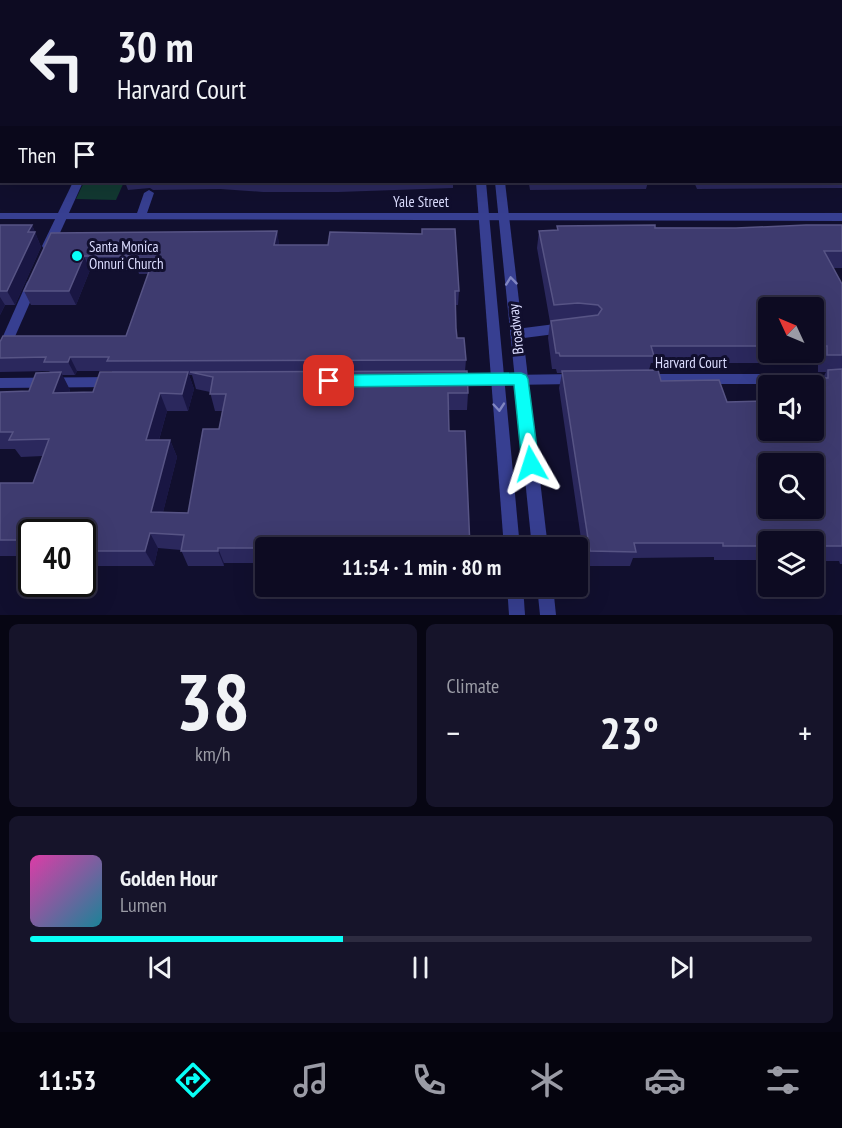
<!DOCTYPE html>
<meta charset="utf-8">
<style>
:root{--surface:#0d0b22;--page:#16142a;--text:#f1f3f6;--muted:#9a9ba5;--line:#2d2b40;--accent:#08fff7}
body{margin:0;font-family:"PT Sans Narrow",sans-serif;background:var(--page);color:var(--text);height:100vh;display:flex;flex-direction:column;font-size:22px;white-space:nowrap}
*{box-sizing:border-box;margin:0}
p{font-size:20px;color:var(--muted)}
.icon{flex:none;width:33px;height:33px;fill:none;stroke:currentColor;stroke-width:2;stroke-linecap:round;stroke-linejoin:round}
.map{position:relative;height:615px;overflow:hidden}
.panel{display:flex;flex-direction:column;gap:9px;padding:9px;background:#070613;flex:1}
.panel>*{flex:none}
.top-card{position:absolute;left:0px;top:0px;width:843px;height:183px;box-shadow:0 6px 24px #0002,0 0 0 2px var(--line);background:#0d0b22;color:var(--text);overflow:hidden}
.needle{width:39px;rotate:314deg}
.buttons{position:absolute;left:758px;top:297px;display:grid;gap:12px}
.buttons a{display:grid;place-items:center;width:66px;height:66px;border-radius:6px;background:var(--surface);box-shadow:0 6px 24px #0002,0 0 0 2px var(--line);font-size:30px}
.speed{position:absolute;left:18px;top:519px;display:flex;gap:12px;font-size:30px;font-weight:700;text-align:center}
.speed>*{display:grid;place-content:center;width:78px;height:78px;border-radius:50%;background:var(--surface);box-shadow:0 6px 24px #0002,0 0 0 2px var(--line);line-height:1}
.speed .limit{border:3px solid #111;border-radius:9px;background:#fff;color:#111}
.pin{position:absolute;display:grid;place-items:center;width:51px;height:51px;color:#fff;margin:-26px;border-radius:12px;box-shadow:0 3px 9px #0006}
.me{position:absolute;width:66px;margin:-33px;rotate:354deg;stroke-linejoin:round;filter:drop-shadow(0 0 4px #0008)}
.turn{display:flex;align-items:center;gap:21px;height:126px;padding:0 18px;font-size:27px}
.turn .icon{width:78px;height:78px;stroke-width:2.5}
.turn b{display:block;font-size:42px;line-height:51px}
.then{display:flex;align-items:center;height:57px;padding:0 18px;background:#0003;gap:12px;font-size:22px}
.big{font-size:45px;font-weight:700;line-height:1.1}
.panel .card{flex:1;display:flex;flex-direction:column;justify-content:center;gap:9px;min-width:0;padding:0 21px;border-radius:9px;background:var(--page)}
.panel .dial{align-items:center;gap:0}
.dial b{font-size:78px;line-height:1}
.song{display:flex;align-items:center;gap:18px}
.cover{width:72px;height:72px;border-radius:9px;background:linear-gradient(135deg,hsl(320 70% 55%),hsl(190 70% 35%))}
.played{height:6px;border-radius:3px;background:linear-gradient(90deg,var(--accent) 40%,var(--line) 40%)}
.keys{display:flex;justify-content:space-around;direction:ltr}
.heat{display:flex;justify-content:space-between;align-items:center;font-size:33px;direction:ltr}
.panel .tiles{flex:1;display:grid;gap:9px;grid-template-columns:1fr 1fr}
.card:last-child{grid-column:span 2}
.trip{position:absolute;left:255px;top:537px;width:333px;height:60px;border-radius:6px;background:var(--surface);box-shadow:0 6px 24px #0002,0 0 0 2px var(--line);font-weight:700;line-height:60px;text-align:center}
.menu{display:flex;height:96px;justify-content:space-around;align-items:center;background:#05040e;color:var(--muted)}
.menu .icon{width:42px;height:42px}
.menu .selected{color:var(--accent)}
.menu b{font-size:27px;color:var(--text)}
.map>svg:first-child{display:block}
.green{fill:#123932}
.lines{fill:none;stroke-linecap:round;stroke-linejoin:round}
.service{fill:#373f91;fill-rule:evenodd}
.minor{fill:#373f91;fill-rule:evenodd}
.tertiary{fill:#373f91;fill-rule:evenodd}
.primary{fill:#b063ff;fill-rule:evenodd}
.wall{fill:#2b285d;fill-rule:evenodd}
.shaded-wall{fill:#191643}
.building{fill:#3e3b6f;stroke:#575485;stroke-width:1.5;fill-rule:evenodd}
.oneway{stroke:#8186c2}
.route{fill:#08fff7;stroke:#05a6a1;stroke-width:1.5}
.poi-dot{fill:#08fff7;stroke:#110f2e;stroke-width:2}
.labels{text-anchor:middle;stroke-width:6;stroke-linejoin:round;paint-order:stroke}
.street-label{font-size:15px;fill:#dcddff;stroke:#110f2e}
.poi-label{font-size:15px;fill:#dcddff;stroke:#110f2e;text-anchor:start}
</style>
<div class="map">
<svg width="842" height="615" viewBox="0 0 842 615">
<rect width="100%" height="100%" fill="#110f2e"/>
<path class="green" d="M84,182H124L116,200L76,199Z"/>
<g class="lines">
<g class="service">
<path d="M73,182H83L54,246L48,250L44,249L42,246Z"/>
<path d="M149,190L154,193L146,216L141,219L137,218L136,216L144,193Z"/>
<path d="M33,278L39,282L6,357L4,360L0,362V343L27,282Z"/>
<path d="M563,323L567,325L569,328L567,331L563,333L516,339L512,337L510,334L512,331L516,329Z"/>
<path d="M575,374L580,375L582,379L580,383L575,384L451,386L446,385L444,381L446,377L451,376Z"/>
<path d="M646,374H806L811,375L813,379L811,383L806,384H646L641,383L639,379L641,375Z"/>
<path d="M113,377L118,378L120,382L118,386L113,387L0,388V378Z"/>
</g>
<g class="minor">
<rect x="0" y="34" width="2" height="4"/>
<path d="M0,213H842V221L0,219Z"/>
</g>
<g class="tertiary">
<rect x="460" y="0" width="8" height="2"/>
<rect x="475" y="0" width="8" height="2"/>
<path d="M476,182H486L520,548H504Z"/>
<path d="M495,182H505L548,548H532Z"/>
<path d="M507,586H523L525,615H509Z"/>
<path d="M537,586H553L556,615H540Z"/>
</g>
<g class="primary">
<path d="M24,0H34L23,2Z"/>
<path d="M0,36H2L0,44Z"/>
</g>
</g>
<g class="wall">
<path d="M501,0H842V188L697,189L694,182H842V2H501Z"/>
<rect x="0" y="93" width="2" height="32"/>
<path d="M125,182H453V188L338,192H263L220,189L153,190L150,188L128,190Z"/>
<path d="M526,182H648L646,189L530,190L529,184H527Z"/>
<path d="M0,225H32L41,247L15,305H5L0,315Z"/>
<path d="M842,225V268H833L842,284V564H840L839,561H813V542H768V560H714V557L633,558L630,566H585L559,388L562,373H557L556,369H552L548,338L550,322L537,248L539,231L557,230V226L736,228ZM768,308H813V352H768ZM651,363H818V372H826L823,378H790L786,386H813V430L661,381L649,370Z"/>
<path d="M277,231L279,245L459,291L458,305H455L456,328L457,338L466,360L465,371L468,393L467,410H448L449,431L470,548H266V563H224V566H188L181,550L158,548L154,566H82V532H32V556H0V483H33L43,456L21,457L15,449H0V392L29,391L50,372L49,371L0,372V342L126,336L148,274H139L138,270H90L76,305H31L24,291L51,233ZM77,371H112V372L93,392L69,393L70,390L62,375H75ZM189,375H192L196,389L210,392L215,411H222L219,429L188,513L163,512L177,457L170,440H159L167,411H188L194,389Z"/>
</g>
<g class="shaded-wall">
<path d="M32,225L41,247L15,305L7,291L28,232Z"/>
<path d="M277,231L279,245H274Z"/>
<path d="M84,256L90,270L76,305L69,291Z"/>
<path d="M0,297L5,305L0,315Z"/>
<path d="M70,357L77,371L75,375L68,362Z"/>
<path d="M61,372L70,390L63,410L53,393Z"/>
<path d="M188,372L194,389L188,411L182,394Z"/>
<path d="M160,393L167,411L154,457L146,440Z"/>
<path d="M170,440L177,457L159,528L151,512Z"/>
<path d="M150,533L158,548L154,566L145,551Z"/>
<path d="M218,548L224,563V566L218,551Z"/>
</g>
<g class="building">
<path d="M47,0H444V2H46Z"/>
<path d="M505,0H697L698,1H559V2H509L506,1Z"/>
<path d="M741,0H842V170V2H743Z"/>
<rect x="0" y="93" width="2" height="21"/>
<path d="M0,225H32L28,232H35L7,291H0Z"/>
<path d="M655,225V228H736L806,225H842V251H824L842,284V355H827V346H813V308H768V346H651L654,356H560L559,353H556L551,321L598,315L602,309L598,305L578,303L554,305L539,231L558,230L557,226Z"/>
<path d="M422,229H455L459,291H455L456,328L457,338H464L466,360L107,361L109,357H70L68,362H44L46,357L0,358V342L3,336H126L153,260H134L136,256H84L69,291H24L51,233L277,231L274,245H328L330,232L422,234Z"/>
<path d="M842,369V546H813V542H768V546H723V543H634L636,552L590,551L562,371L658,370L661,381L719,380L727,402L768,401V430H813V386H793L790,378H828V370ZM768,464H813V508H768Z"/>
<path d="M467,371L468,393H448L449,431H465L470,547L433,548V536H398V548H218V551H181L184,535L150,533L145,551H82V532H32V540H0V483H33L49,439L9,440L13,432H0V392L29,391L36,373L61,372L53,393L93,392L100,372H188L182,394L160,393L146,440H170L151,512L188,513L203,429H219L226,394H210L213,377L190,372Z"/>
</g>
<defs><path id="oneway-chevron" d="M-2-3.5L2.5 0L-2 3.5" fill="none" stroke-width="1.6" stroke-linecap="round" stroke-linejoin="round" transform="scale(1.5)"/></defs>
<g class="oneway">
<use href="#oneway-chevron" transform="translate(511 281) rotate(-96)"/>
<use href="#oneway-chevron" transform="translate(499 407) rotate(85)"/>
</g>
<path class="route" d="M521,373L526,375L528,379L539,464L536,468L531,470L525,468L522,464L514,385L329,387L324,385L322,381L324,377L329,375Z"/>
<circle class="poi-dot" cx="77" cy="256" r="6"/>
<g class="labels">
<g class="street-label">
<text x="421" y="207">Yale Street</text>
<text transform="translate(516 329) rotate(-96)" y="5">Broadway</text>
<text x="691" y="368">Harvard Court</text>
</g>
<g class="poi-label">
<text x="89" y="252">Santa Monica<tspan x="89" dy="17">Onnuri Church</tspan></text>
</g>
</g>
</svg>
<div class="buttons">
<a><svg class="needle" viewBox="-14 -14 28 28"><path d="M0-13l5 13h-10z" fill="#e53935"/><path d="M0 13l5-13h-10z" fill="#9a9ba5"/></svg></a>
<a><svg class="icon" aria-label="sound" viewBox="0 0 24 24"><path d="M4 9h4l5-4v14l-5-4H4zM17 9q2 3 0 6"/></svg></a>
<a><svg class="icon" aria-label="search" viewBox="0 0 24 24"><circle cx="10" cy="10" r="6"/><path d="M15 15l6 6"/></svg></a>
<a><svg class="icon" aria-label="layers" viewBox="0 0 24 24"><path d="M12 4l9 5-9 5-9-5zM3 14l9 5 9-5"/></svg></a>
</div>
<div class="speed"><div class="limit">40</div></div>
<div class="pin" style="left:329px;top:381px;background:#d93025"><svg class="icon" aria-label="arrive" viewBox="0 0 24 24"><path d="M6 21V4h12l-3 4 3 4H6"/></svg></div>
<svg class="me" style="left:531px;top:464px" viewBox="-20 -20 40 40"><path d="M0-17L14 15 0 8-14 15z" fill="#08fff7" stroke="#fff" stroke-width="4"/></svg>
<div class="trip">11:54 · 1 min · 80 m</div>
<div class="top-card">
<div class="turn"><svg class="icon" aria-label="left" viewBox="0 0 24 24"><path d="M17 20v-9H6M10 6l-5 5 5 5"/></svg><div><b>30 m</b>Harvard Court</div></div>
<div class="then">Then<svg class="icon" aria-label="arrive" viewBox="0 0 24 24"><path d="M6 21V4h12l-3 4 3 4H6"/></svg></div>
</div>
</div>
<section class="panel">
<div class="tiles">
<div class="card dial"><b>38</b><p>km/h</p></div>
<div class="card"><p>Climate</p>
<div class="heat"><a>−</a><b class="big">23°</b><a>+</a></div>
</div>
<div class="card">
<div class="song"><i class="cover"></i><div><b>Golden Hour</b><p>Lumen</p></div></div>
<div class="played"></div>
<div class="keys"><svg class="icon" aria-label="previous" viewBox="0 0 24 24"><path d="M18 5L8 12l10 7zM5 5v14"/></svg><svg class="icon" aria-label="pause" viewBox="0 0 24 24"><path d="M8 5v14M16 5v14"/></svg><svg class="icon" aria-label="next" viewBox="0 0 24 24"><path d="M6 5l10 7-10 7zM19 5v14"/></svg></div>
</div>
</div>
</section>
<nav class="menu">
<b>11:53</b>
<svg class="icon selected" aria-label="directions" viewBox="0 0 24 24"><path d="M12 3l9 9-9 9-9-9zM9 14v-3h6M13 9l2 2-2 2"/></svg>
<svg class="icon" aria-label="music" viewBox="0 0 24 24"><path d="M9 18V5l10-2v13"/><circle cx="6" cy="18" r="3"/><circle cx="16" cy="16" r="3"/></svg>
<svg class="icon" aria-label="phone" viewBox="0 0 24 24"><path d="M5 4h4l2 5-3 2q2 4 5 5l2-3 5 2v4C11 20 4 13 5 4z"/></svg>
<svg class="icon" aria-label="climate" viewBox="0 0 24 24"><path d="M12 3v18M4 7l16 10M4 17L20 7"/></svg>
<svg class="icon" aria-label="car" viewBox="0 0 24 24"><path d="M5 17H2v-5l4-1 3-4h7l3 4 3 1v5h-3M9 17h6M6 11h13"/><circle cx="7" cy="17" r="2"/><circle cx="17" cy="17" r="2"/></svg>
<svg class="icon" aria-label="filters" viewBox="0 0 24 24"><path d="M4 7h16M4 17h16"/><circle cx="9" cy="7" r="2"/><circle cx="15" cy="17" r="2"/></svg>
</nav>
